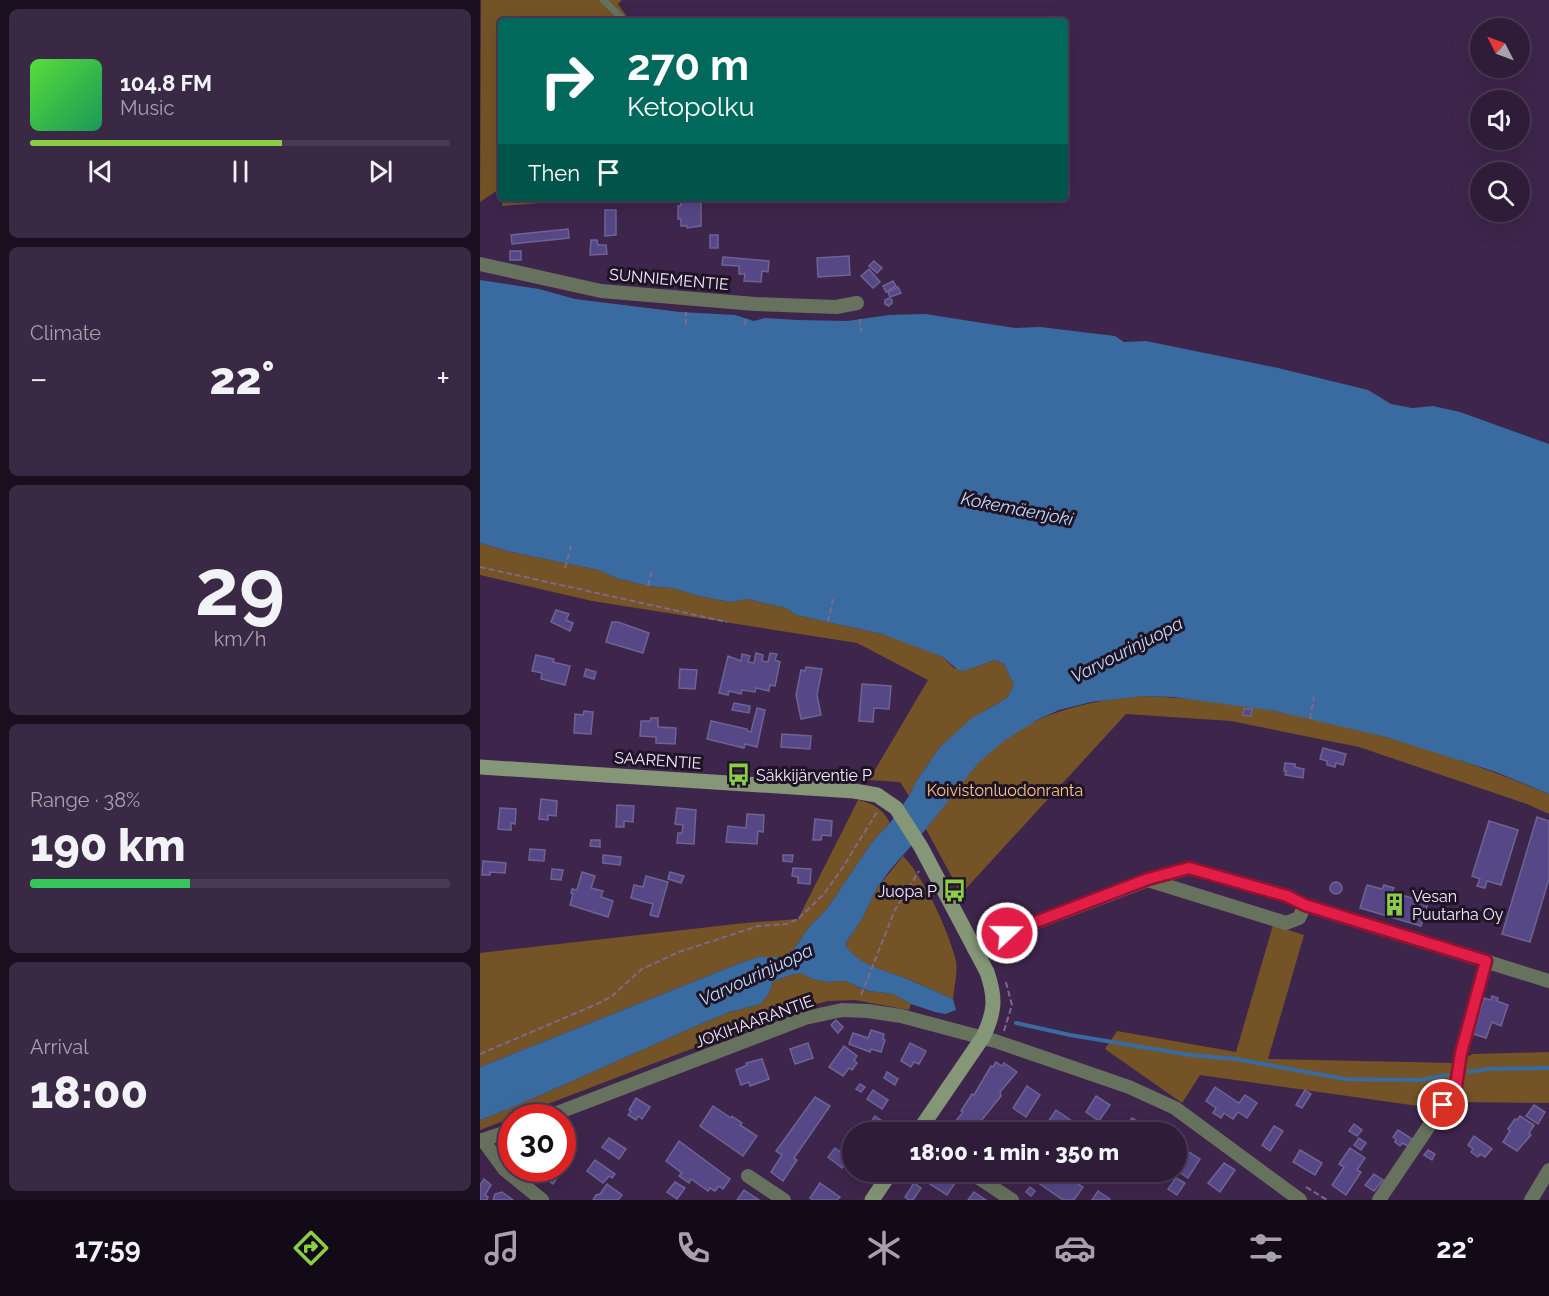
<!DOCTYPE html>
<meta charset="utf-8">
<style>
:root{--surface:#2e1c39;--page:#3a2944;--text:#f1f3f6;--muted:#a7a1ae;--line:#493a53;--accent:#8bce46}
body{margin:0;font-family:Raleway,sans-serif;background:var(--page);color:var(--text);height:100vh;display:flex;flex-direction:column;font-size:22px;white-space:nowrap}
*{box-sizing:border-box;margin:0}
p{font-size:20px;color:var(--muted)}
.icon{flex:none;width:33px;height:33px;fill:none;stroke:currentColor;stroke-width:2;stroke-linecap:round;stroke-linejoin:round}
.map{position:relative;flex:1;overflow:hidden}
.side{display:flex;flex-direction:column;gap:9px;padding:9px;background:#190f1f;width:480px}
.side>*{flex:none}
.hud{position:absolute;left:18px;top:18px;width:570px;height:183px;border-radius:6px;box-shadow:0 6px 24px #0002,0 0 0 2px var(--line);background:#00695c;color:#fff;overflow:hidden}
.needle{width:39px;rotate:312deg}
.tools{position:absolute;left:990px;top:18px;display:grid;gap:12px}
.tools a{display:grid;place-items:center;width:60px;height:60px;border-radius:50%;background:var(--surface);box-shadow:0 6px 24px #0002,0 0 0 2px var(--line);font-size:30px}
.speed{position:absolute;left:18px;top:1104px;display:flex;gap:12px;font-size:30px;font-weight:700;text-align:center}
.speed>*{display:grid;place-content:center;width:78px;height:78px;border-radius:50%;background:var(--surface);box-shadow:0 6px 24px #0002,0 0 0 2px var(--line);line-height:1}
.speed .limit{border:9px solid #d22;background:#fff;color:#111}
.pin{position:absolute;display:grid;place-items:center;width:51px;height:51px;color:#fff;margin:-26px;border:3px solid #fff;border-radius:50%;box-shadow:0 2px 6px #0007}
.me{position:absolute;width:66px;margin:-33px;rotate:69deg;stroke-linejoin:round;filter:drop-shadow(0 0 4px #0008)}
.turn{display:flex;align-items:center;gap:21px;height:126px;padding:0 30px;font-size:27px}
.turn .icon{width:78px;height:78px;stroke-width:2.5}
.turn b{display:block;font-size:42px;line-height:51px}
.then{display:flex;align-items:center;height:57px;padding:0 30px;background:#0003;gap:12px;font-size:22px}
.big{font-size:45px;font-weight:800;line-height:1.1}
.side .tile{flex:1;display:flex;flex-direction:column;justify-content:center;gap:9px;min-width:0;padding:0 21px;border-radius:9px;background:var(--page)}
.side .dial{align-items:center;gap:0}
.dial b{font-size:78px;line-height:1}
.song{display:flex;align-items:center;gap:18px}
.cover{width:72px;height:72px;border-radius:9px;background:linear-gradient(135deg,hsl(110 70% 55%),hsl(150 70% 35%))}
.played{height:6px;border-radius:3px;background:linear-gradient(90deg,var(--accent) 60%,var(--line) 60%)}
.keys{display:flex;justify-content:space-around;direction:ltr}
.heat{display:flex;justify-content:space-between;align-items:center;font-size:33px;direction:ltr}
.charge{height:9px;border-radius:4px;background:linear-gradient(90deg,#34c759 38%,var(--line) 0)}
.trip{position:absolute;left:362px;top:1122px;width:345px;height:60px;border-radius:30px;background:var(--surface);box-shadow:0 6px 24px #0002,0 0 0 2px var(--line);font-weight:800;line-height:60px;text-align:center}
.menu{display:flex;height:96px;justify-content:space-around;align-items:center;background:#120b17;color:var(--muted)}
.menu .icon{width:42px;height:42px}
.menu .selected{color:var(--accent)}
.menu b{font-size:27px;color:var(--text)}
main{display:flex;flex:1;min-height:0}
.map>svg:first-child{display:block}
.green{fill:#745326}
.water{fill:#3a6ba0}
.lines{fill:none;stroke-linecap:round;stroke-linejoin:round}
.stream{stroke:#3a6ba0;stroke-width:4}
.building{fill:#564886;stroke:#6d6493;stroke-width:1.5}
.path{stroke:#7d698a;stroke-width:2;stroke-dasharray:6 3;stroke-linecap:butt}
.lane{stroke:#67725e;stroke-width:7}
.street{stroke:#67725e;stroke-width:14}
.secondary{stroke:#859777;stroke-width:15}
.route-casing{stroke:#92132f;stroke-width:15}
.route{stroke:#e11d48;stroke-width:10}
.labels{text-anchor:middle;stroke-width:6;stroke-linejoin:round;paint-order:stroke}
.street-label{font-size:16px;fill:#f6eaff;stroke:#1f1426}
.poi-label{font-size:16px;fill:#f6eaff;stroke:#1f1426;text-anchor:start}
.park-label{font-size:16px;fill:#fbc683;stroke:#1f1426}
.water-label{font-size:18px;font-style:italic;fill:#c0dbfa;stroke:#1f1426}
</style>
<main>
<section class="side">
<div class="tile">
<div class="song"><i class="cover"></i><div><b>104.8 FM</b><p>Music</p></div></div>
<div class="played"></div>
<div class="keys"><svg class="icon" aria-label="previous" viewBox="0 0 24 24"><path d="M18 5L8 12l10 7zM5 5v14"/></svg><svg class="icon" aria-label="pause" viewBox="0 0 24 24"><path d="M8 5v14M16 5v14"/></svg><svg class="icon" aria-label="next" viewBox="0 0 24 24"><path d="M6 5l10 7-10 7zM19 5v14"/></svg></div>
</div>
<div class="tile"><p>Climate</p>
<div class="heat"><a>−</a><b class="big">22°</b><a>+</a></div>
</div>
<div class="tile dial"><b>29</b><p>km/h</p></div>
<div class="tile"><p>Range · 38%</p><b class="big">190 km</b><div class="charge"></div></div>
<div class="tile"><p>Arrival</p><b class="big">18:00</b></div>
</section>
<div class="map">
<svg width="1069" height="1200" viewBox="0 0 1069 1200">
<rect width="100%" height="100%" fill="#3e254c"/>
<g class="green">
<path d="M1,0H142L138,4L150,21H21V188L0,202Z"/>
<path d="M23,198H128L22,206Z"/>
<path d="M0,543L31,552L119,570L136,578L168,586L192,588L223,597L250,602L267,599L306,608L316,615L402,634L447,650L463,657L474,668L484,671L515,660L524,664L534,685L527,698L504,711L460,747L437,780L429,796L420,782L389,780L448,680L377,643L112,601L0,575Z"/>
<path d="M663,696C796,700 946,743 1069,794V814L1047,804L879,747L751,721L646,714L481,894L446,829C463,808 479,784 497,764C540,716 601,701 663,696Z"/>
<path d="M378,800C394,804 402,808 410,823L392,842L347,909L330,926L313,950L304,957H279L260,963L0,1067V953L265,923L318,919Z"/>
<path d="M423,856C444,877 469,932 476,961C478,972 474,987 473,999C457,992 442,985 425,978C404,970 377,966 365,944L382,919L397,888Z"/>
<path d="M793,925L824,935L788,1059L974,1063L993,1054L1069,1052V1103L976,1102L958,1129L946,1120L952,1108L720,1075L702,1103L625,1049L637,1031L756,1052Z"/>
<path d="M321,973L332,979L347,982L365,981L387,991L413,994L431,1004L429,1010L375,1000L348,1001L313,1010L0,1130V1120L29,1109L214,1027L250,1012L281,1004L289,993L293,982L310,975Z"/>
</g>
<path class="water" d="M0,280L59,289L95,299L200,312L255,315L274,321L285,318L317,320L367,321L409,315L445,314L535,328L560,327L635,336L644,342L666,341L798,368L888,390L911,404L932,408L953,406L980,412L1069,444V794L1016,772L906,737L795,711L693,697L663,696L611,702L579,710L557,720L524,741L498,763L446,829L410,870L397,888L382,919L365,944C377,965 404,970 425,978C441,985 457,992 473,999L476,1010L465,1014L455,1012L431,1004L413,994L388,991L365,981L347,982L332,979L321,973L310,975L293,982L289,993L281,1004L250,1012L214,1027L29,1109L0,1120V1067L260,963L279,957H304L313,950L330,926L347,909L392,842L410,823L429,796L437,780L460,747L492,718L527,698L534,685L524,664L515,660L484,671L478,670L463,657L402,634L316,615L306,608L267,599L250,602L223,597L192,588L168,586L136,578L119,570L31,552L0,543Z"/>
<g class="lines">
<g class="stream">
<path d="M536,1023L590,1035L711,1055L756,1059L865,1079L941,1080L967,1075"/>
<path d="M989,1072L1007,1069L1069,1068"/>
</g>
</g>
<g class="building">
<path d="M200,198H221V226L207,228V226H201V219H198V206H201Z"/>
<path d="M125,210H136V235L125,236Z"/>
<path d="M88,229L89,238L32,244L31,235Z"/>
<rect x="230" y="235" width="8" height="13"/>
<path d="M111,240H117L118,245H126L127,254L110,255Z"/>
<rect x="30" y="251" width="11" height="9"/>
<path d="M369,256L370,275L338,277L337,258Z"/>
<path d="M243,257L289,261L288,272L282,271L281,282L264,281L265,274H259V266L242,265Z"/>
<path d="M394,261L402,268L397,273L389,266Z"/>
<path d="M389,269L400,282L393,288L381,276Z"/>
<path d="M413,281L416,286L406,292L403,286Z"/>
<path d="M418,287L421,293L410,297L408,292Z"/>
<path d="M409,298L412,300V303L409,306L405,304V300Z"/>
<path d="M76,610L89,614L86,620L93,623L90,631L71,622Z"/>
<path d="M132,622H138L169,633L163,653L126,642Z"/>
<path d="M276,653L283,655L282,661L288,662L290,653L297,654L295,660L300,662L295,686L290,685L289,691L276,688L275,692L262,690L261,694L249,691L248,695L239,693L248,656L261,661L262,654L270,656L268,662L274,663Z"/>
<path d="M56,655L74,659L73,662L90,666L85,685L61,679L62,673L52,671Z"/>
<path d="M326,667L342,669L337,695L341,715L321,719L316,695L321,670L325,671Z"/>
<path d="M106,669L116,672L114,679L104,676Z"/>
<path d="M200,669L217,670L215,689L199,688Z"/>
<path d="M382,684L411,686L409,709L394,708L393,722L379,721Z"/>
<path d="M254,703L270,706L269,713L252,710Z"/>
<path d="M277,708L285,710L277,747L265,744L264,748L227,739L231,721L267,729V731L271,732Z"/>
<path d="M764,709H772L771,716L763,715Z"/>
<path d="M104,711L113,712L111,734L94,733L95,714L103,715Z"/>
<path d="M171,718H178V727L196,728L195,744L176,743V737L160,736L161,721H170Z"/>
<path d="M302,734L331,736L330,749L301,747Z"/>
<path d="M843,748L866,754L863,765L856,763L855,767L847,765V761L840,759Z"/>
<path d="M805,763L815,764V767L824,769L823,778L805,775L806,771H804Z"/>
<path d="M61,799L77,801L76,816L68,815V820L59,819Z"/>
<path d="M137,805L154,806L153,822L144,821V827H136Z"/>
<path d="M20,808L36,809L35,824L31,823V830L18,829Z"/>
<path d="M197,808L216,810L214,844L197,843L198,833H202L203,825L195,824Z"/>
<path d="M267,814L284,815L283,832L278,831L277,844L246,842L248,826L266,828Z"/>
<path d="M1057,817L1069,821V879L1050,942L1022,934Z"/>
<path d="M335,819L352,821L351,836L342,835L341,840H333Z"/>
<path d="M1009,821L1038,830L1021,885L1007,881L1005,888L997,886L1000,879L992,876Z"/>
<path d="M111,840H120V847L110,846Z"/>
<path d="M50,849L65,850L64,861L49,860Z"/>
<path d="M123,855L141,857L140,865L123,863Z"/>
<path d="M303,855H313L312,862L303,861Z"/>
<path d="M3,861L26,863L25,873L10,872V875H2Z"/>
<path d="M313,868L331,869L330,884L318,883V877L312,876Z"/>
<path d="M72,869L83,870L81,880L71,879Z"/>
<path d="M102,872L115,876L111,888L123,891L121,897L133,901L128,917L90,905L93,894L91,893L92,889L97,890Z"/>
<path d="M190,872L204,876L201,883L188,879Z"/>
<path d="M166,876L188,882L178,917L170,915L173,904L151,898L154,885L163,887Z"/>
<circle cx="856" cy="888" r="6"/>
<path d="M887,885L902,889L904,885L914,888L912,892L948,903L941,926L880,908Z"/>
<path d="M1012,996L1018,998L1017,1001L1028,1005L1021,1026L1012,1022L1006,1038L993,1034L1004,998L1011,1000Z"/>
<path d="M356,1020L363,1027L358,1033L351,1025Z"/>
<path d="M391,1030L404,1034L403,1039L405,1040L401,1052L391,1049L390,1052L369,1044L373,1033L388,1038Z"/>
<path d="M328,1043L333,1058L315,1064L310,1049Z"/>
<path d="M430,1043L446,1051L439,1064L434,1062L431,1067L421,1061Z"/>
<path d="M364,1046L377,1056L374,1060L377,1063L372,1070L369,1068L363,1076L349,1067Z"/>
<path d="M282,1059L289,1079L270,1086L269,1082L261,1085L256,1070L267,1065L266,1063Z"/>
<path d="M516,1062L522,1066L524,1063L537,1072L520,1092L521,1096L500,1122L501,1124L496,1132H467L483,1112L481,1111L492,1094L494,1095L511,1066L513,1067Z"/>
<path d="M407,1072L418,1079L415,1085L404,1078Z"/>
<path d="M380,1084L385,1087L381,1092L376,1089Z"/>
<path d="M547,1086L560,1095L546,1117L533,1108Z"/>
<path d="M735,1087L759,1103L765,1095L777,1103L767,1118L758,1112L753,1119L744,1113L741,1118L733,1113L736,1108L726,1101Z"/>
<path d="M393,1090L408,1100L402,1109L387,1099Z"/>
<path d="M825,1090L831,1094L822,1108L816,1105Z"/>
<path d="M616,1096L630,1105L619,1121L606,1112Z"/>
<path d="M335,1097L350,1106L314,1158L317,1160L303,1181L291,1172L302,1155L296,1151Z"/>
<path d="M156,1098L170,1107L162,1119L158,1116L156,1120L148,1115L151,1111L149,1110Z"/>
<path d="M1054,1105L1065,1112L1058,1124L1046,1116Z"/>
<path d="M233,1106L251,1118L252,1116L262,1123L260,1125L277,1136L263,1156L220,1126Z"/>
<path d="M576,1110L608,1132H570L564,1128Z"/>
<path d="M395,1116L409,1126L404,1132H378L382,1128L385,1130Z"/>
<path d="M1040,1116L1054,1125L1049,1133L1051,1135L1037,1151L1023,1142L1030,1131L1028,1129L1035,1119L1037,1120Z"/>
<path d="M652,1118L675,1132H643Z"/>
<path d="M874,1124L882,1130L877,1136L869,1131Z"/>
<path d="M794,1126L803,1131L790,1151L782,1145Z"/>
<path d="M86,1129L93,1134L88,1143L82,1139Z"/>
<path d="M918,1130L932,1139L928,1146L922,1143L920,1146L915,1142L916,1139L913,1137Z"/>
<path d="M994,1136L1012,1149L1005,1157L1000,1154L998,1157L991,1152L993,1149L988,1145Z"/>
<path d="M129,1138L146,1149L139,1159L122,1147Z"/>
<path d="M879,1138L886,1143L881,1150L874,1145Z"/>
<path d="M199,1141L250,1179L243,1189L239,1186L235,1191L230,1188L228,1191L211,1179L209,1183L199,1176L202,1173L186,1161Z"/>
<path d="M696,1144L720,1159L708,1178L696,1170Z"/>
<path d="M355,1148L369,1158L362,1168L348,1157Z"/>
<path d="M870,1148L885,1158L877,1170L881,1172L866,1195L852,1185L864,1167L859,1164Z"/>
<path d="M820,1150L842,1163L835,1175L813,1162Z"/>
<path d="M948,1150L955,1154L952,1160L944,1155Z"/>
<path d="M115,1160L135,1174L132,1178L129,1176L123,1183L107,1171Z"/>
<path d="M744,1163L755,1170L740,1192L728,1183Z"/>
<path d="M51,1168H73L72,1170L79,1175L73,1184Z"/>
<path d="M451,1172H464L477,1180L467,1195L445,1181Z"/>
<path d="M549,1172H580L603,1187L594,1200H583L547,1175Z"/>
<path d="M894,1174L903,1180L894,1191L885,1185Z"/>
<path d="M696,1178L705,1183L697,1195L688,1189Z"/>
<path d="M4,1179L11,1185L5,1195L8,1197L7,1200H0V1185Z"/>
<path d="M195,1182L205,1188L197,1199L187,1192Z"/>
<path d="M340,1183L360,1197L357,1200H333L330,1198Z"/>
<path d="M434,1183L441,1188L433,1200H429L425,1197Z"/>
<path d="M127,1184L142,1195L138,1200H113L116,1195L120,1194Z"/>
<path d="M550,1187L555,1191L551,1196L546,1192Z"/>
<path d="M264,1190L279,1200H257Z"/>
<path d="M618,1191L630,1199L629,1200H612Z"/>
<path d="M22,1192L33,1200H13L15,1194Z"/>
<path d="M494,1192L506,1200H488Z"/>
</g>
<g class="lines">
<g class="path">
<path d="M380,319L381,332"/>
<path d="M206,325V312"/>
<path d="M265,325L266,318"/>
<path d="M0,567L247,622"/>
<path d="M85,568L91,546"/>
<path d="M168,586L172,570"/>
<path d="M348,622L353,599"/>
<path d="M830,719L834,697"/>
<path d="M381,995L415,910L439,871"/>
<path d="M524,1031L532,1005L525,979"/>
<path d="M0,1054L117,1004L132,996L162,969L199,952L278,926L307,924L318,919L344,894L363,867L397,812"/>
<path d="M826,1187L847,1200"/>
</g>
<path class="lane" d="M123,0L145,21"/>
<g class="street">
<path d="M0,264L121,291L275,304L356,307L377,303"/>
<path d="M668,880L806,923L819,918L825,905"/>
<path d="M494,949L507,941L668,880L709,868L808,896L825,905L1069,981"/>
<path d="M64,1118L325,1018L362,1010L388,1011L421,1016L515,1041L649,1087L695,1108L820,1200"/>
<path d="M3,1140L24,1169L62,1200"/>
<path d="M0,1141L32,1130"/>
<path d="M490,1172L532,1200"/>
<path d="M268,1176L304,1200"/>
<path d="M899,1200L976,1086L981,1052L1006,961"/>
<path d="M1051,1200L1069,1170"/>
</g>
<g class="secondary">
<path d="M0,767L374,791L397,795L416,808L441,847L507,972C516,998 515,1012 503,1037L438,1132"/>
<path d="M392,1200L411,1172"/>
</g>
</g>
<g class="lines">
<defs>
<path id="route" d="M527,933L668,879L709,868L807,896L825,905L1006,961L981,1053L976,1086L963,1105"/>
</defs>
<use href="#route" class="route-casing"/>
<use href="#route" class="route"/>
</g>
<defs>
<symbol id="bus-bare" viewBox="-9 -9 18 18"><path d="M-5-6H5V4H4V6H2V4H-2V6H-4V4H-5ZM-3.5-4V0h7V-4ZM-3.5 1.2v1.5H-2V1.2ZM2 1.2v1.5H3.5V1.2Z" fill="#8bce46" stroke="#1f1426" stroke-width="2.5" paint-order="stroke"/></symbol>
<symbol id="building-bare" viewBox="-9 -9 18 18"><path d="M-4-6H4V6H1V3H-1V6H-4ZM-2.5-4.3h1.7v1.8h-1.7ZM.8-4.3h1.7v1.8H.8ZM-2.5-1h1.7V.8h-1.7ZM.8-1h1.7V.8H.8Z" fill="#8bce46" stroke="#1f1426" stroke-width="2.5" paint-order="stroke"/></symbol>
</defs>
<g fill-rule="evenodd">
<use href="#bus-bare" x="242" y="758" width="33" height="33"/>
<use href="#bus-bare" x="458" y="874" width="33" height="33"/>
<use href="#building-bare" x="898" y="888" width="33" height="33"/>
</g>
<g class="labels">
<g class="street-label">
<text transform="translate(189 279) rotate(5)" y="6">SUNNIEMENTIE</text>
<text transform="translate(178 760) rotate(4)" y="6">SAARENTIE</text>
<text transform="translate(274 1021) rotate(-20)" y="6">JOKIHAARANTIE</text>
</g>
<g class="poi-label">
<text x="276" y="781">Säkkijärventie P</text>
<text x="457" y="897" text-anchor="end">Juopa P</text>
<text x="932" y="902">Vesan<tspan x="932" dy="18">Puutarha Oy</tspan></text>
</g>
<g class="park-label">
<text x="525" y="796">Koivistonluodonranta</text>
</g>
<g class="water-label">
<text transform="translate(537 509) rotate(11)" y="6">Kokemäenjoki</text>
<text transform="translate(647 650) rotate(-27)" y="6">Varvourinjuopa</text>
<text transform="translate(276 975) rotate(-25)" y="6">Varvourinjuopa</text>
</g>
</g>
</svg>
<div class="tools">
<a><svg class="needle" viewBox="-14 -14 28 28"><path d="M0-13l5 13h-10z" fill="#e53935"/><path d="M0 13l5-13h-10z" fill="#a7a1ae"/></svg></a>
<a><svg class="icon" aria-label="sound" viewBox="0 0 24 24"><path d="M4 9h4l5-4v14l-5-4H4zM17 9q2 3 0 6"/></svg></a>
<a><svg class="icon" aria-label="search" viewBox="0 0 24 24"><circle cx="10" cy="10" r="6"/><path d="M15 15l6 6"/></svg></a>
</div>
<div class="speed"><div class="limit">30</div></div>
<div class="pin" style="left:963px;top:1105px;background:#d93025"><svg class="icon" aria-label="arrive" viewBox="0 0 24 24"><path d="M6 21V4h12l-3 4 3 4H6"/></svg></div>
<svg class="me" style="left:527px;top:933px" viewBox="-20 -20 40 40"><circle r="17" fill="#e11d48" stroke="#fff" stroke-width="3"/><path d="M0-11L8 9 0 5-8 9z" fill="#fff"/></svg>
<div class="trip">18:00 · 1 min · 350 m</div>
<div class="hud">
<div class="turn"><svg class="icon" aria-label="right" viewBox="0 0 24 24"><path d="M7 20v-9h11M14 6l5 5-5 5"/></svg><div><b>270 m</b>Ketopolku</div></div>
<div class="then">Then<svg class="icon" aria-label="arrive" viewBox="0 0 24 24"><path d="M6 21V4h12l-3 4 3 4H6"/></svg></div>
</div>
</div>
</main>
<nav class="menu">
<b>17:59</b>
<svg class="icon selected" aria-label="directions" viewBox="0 0 24 24"><path d="M12 3l9 9-9 9-9-9zM9 14v-3h6M13 9l2 2-2 2"/></svg>
<svg class="icon" aria-label="music" viewBox="0 0 24 24"><path d="M9 18V5l10-2v13"/><circle cx="6" cy="18" r="3"/><circle cx="16" cy="16" r="3"/></svg>
<svg class="icon" aria-label="phone" viewBox="0 0 24 24"><path d="M5 4h4l2 5-3 2q2 4 5 5l2-3 5 2v4C11 20 4 13 5 4z"/></svg>
<svg class="icon" aria-label="climate" viewBox="0 0 24 24"><path d="M12 3v18M4 7l16 10M4 17L20 7"/></svg>
<svg class="icon" aria-label="car" viewBox="0 0 24 24"><path d="M5 17H2v-5l4-1 3-4h7l3 4 3 1v5h-3M9 17h6M6 11h13"/><circle cx="7" cy="17" r="2"/><circle cx="17" cy="17" r="2"/></svg>
<svg class="icon" aria-label="filters" viewBox="0 0 24 24"><path d="M4 7h16M4 17h16"/><circle cx="9" cy="7" r="2"/><circle cx="15" cy="17" r="2"/></svg>
<b>22°</b>
</nav>
